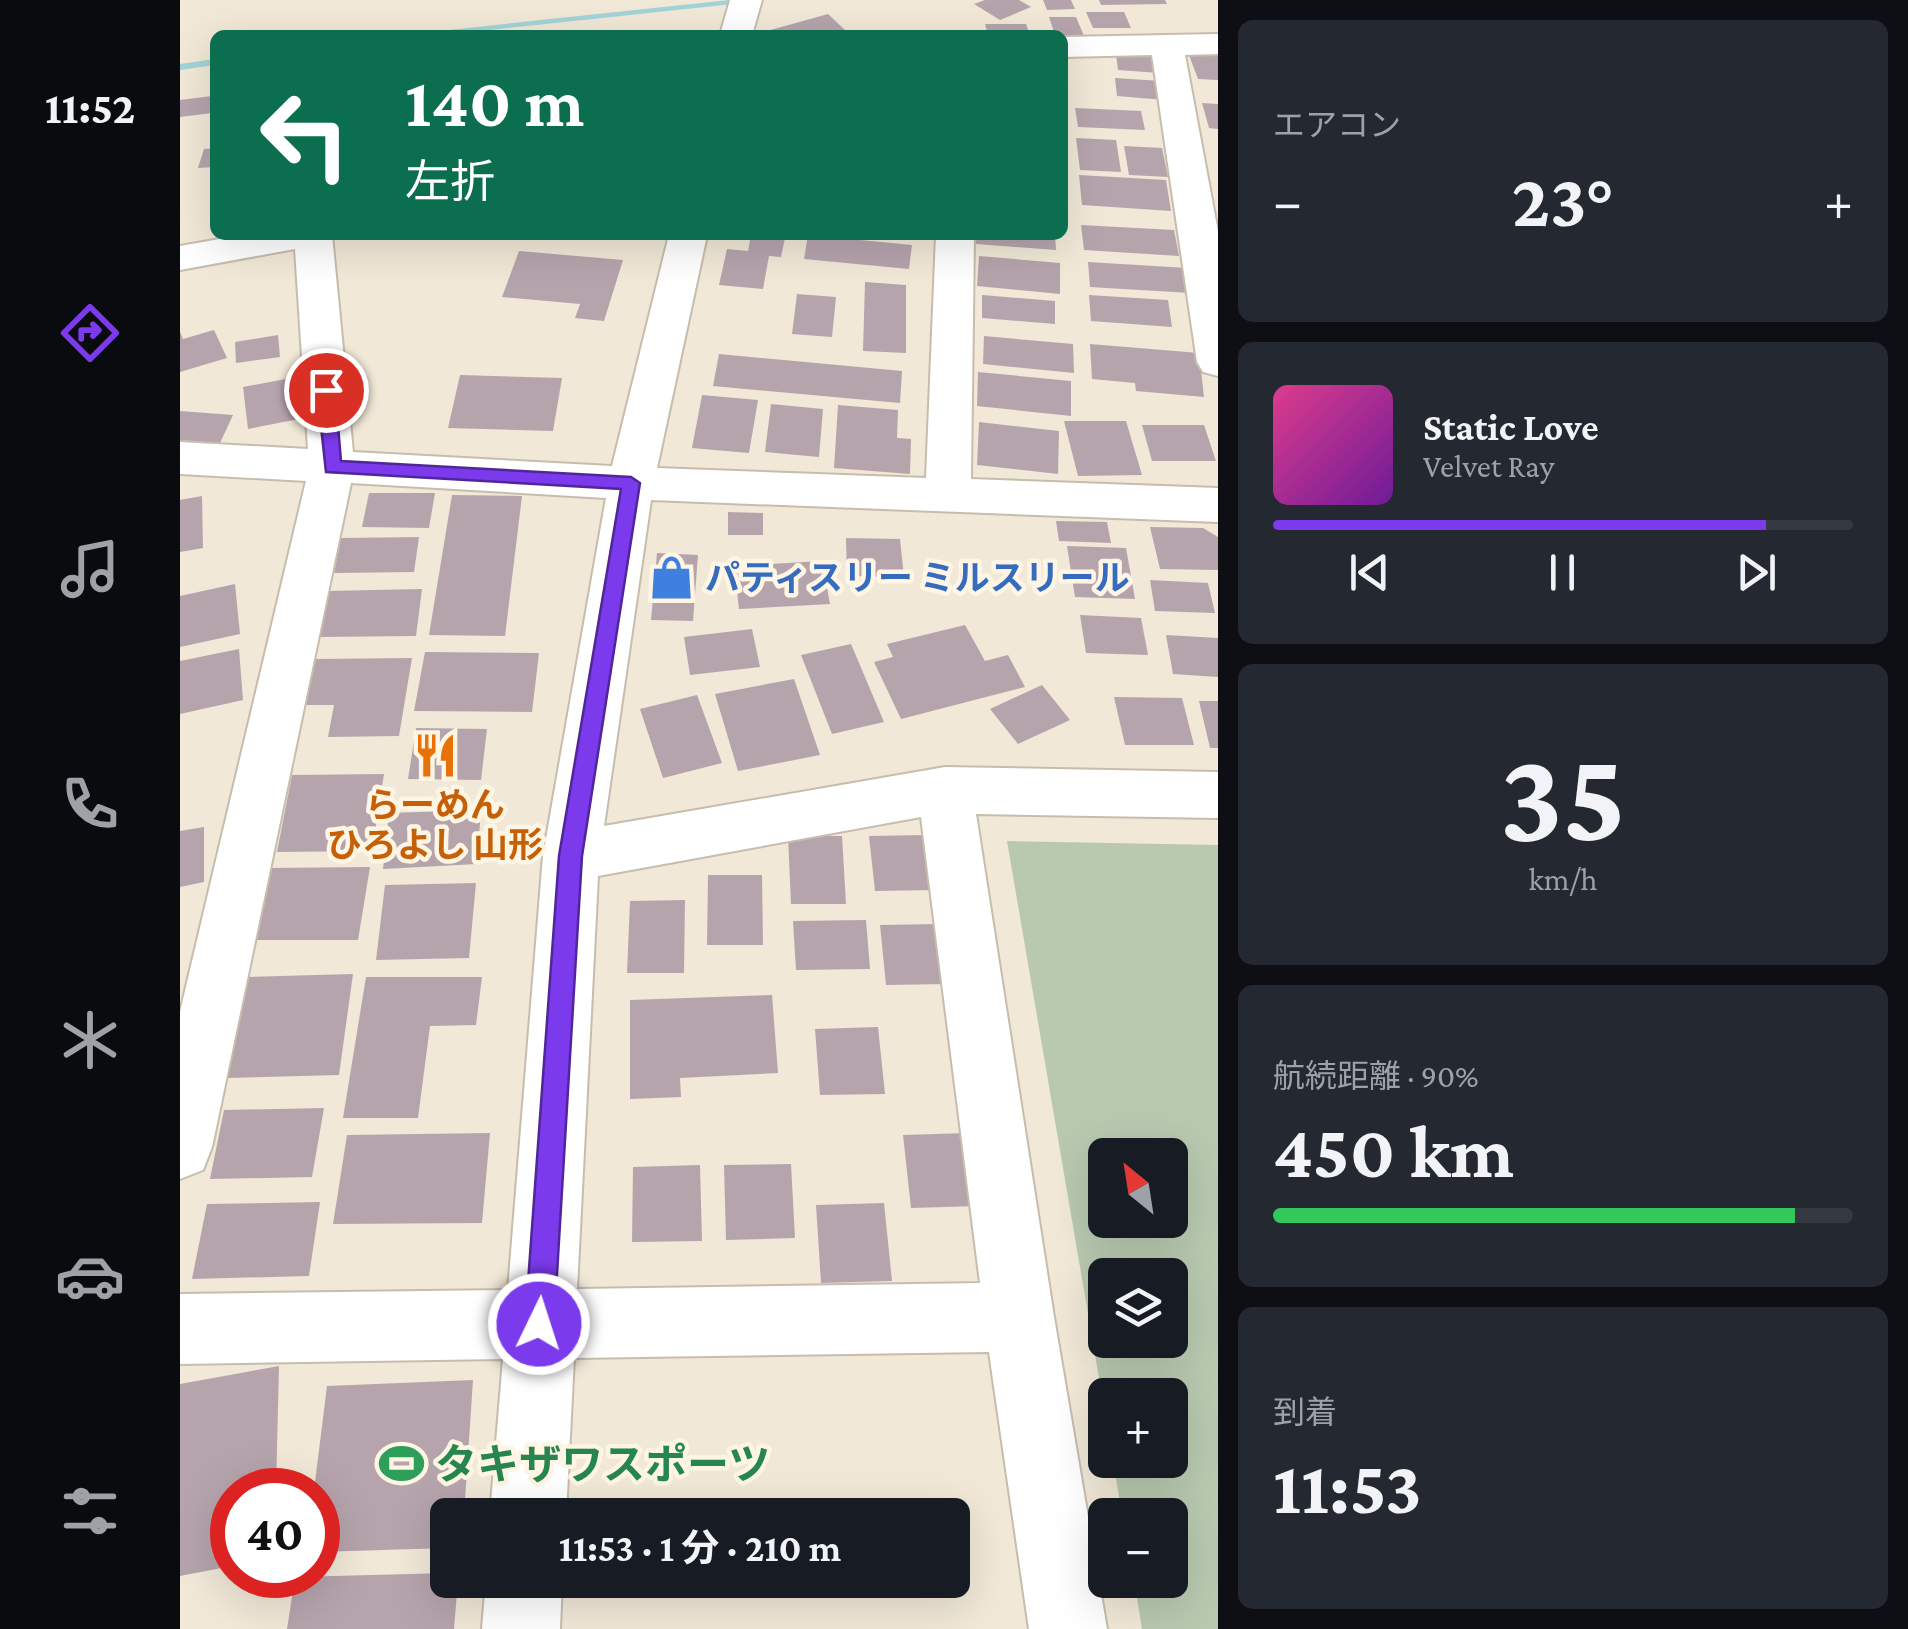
<!DOCTYPE html>
<html lang="ja">
<meta charset="utf-8">
<style>
:root{--surface:#171b24;--page:#242831;--text:#f1f3f6;--muted:#9ea1a6;--line:#363941;--accent:#7c3aed}
body{margin:0;font-family:"Crimson Pro","Noto Sans JP",serif;background:var(--page);color:var(--text);height:100vh;display:flex;flex-direction:column;font-size:38px;white-space:nowrap}
*{box-sizing:border-box;margin:0}
p{font-size:32px;color:var(--muted)}
.icon{flex:none;width:55px;height:55px;fill:none;stroke:currentColor;stroke-width:2;stroke-linecap:round;stroke-linejoin:round}
.map{position:relative;flex:1;overflow:hidden}
.panel{display:flex;flex-direction:column;gap:20px;padding:20px;background:#0d0f14;width:690px}
.panel>*{flex:none}
.top-card{position:absolute;left:30px;top:30px;width:858px;height:210px;border-radius:15px;box-shadow:0 10px 40px #0002;background:#0b6e4f;color:#fff;overflow:hidden}
.needle{width:65px;rotate:330deg}
.tools{position:absolute;left:908px;top:1138px;display:grid;gap:20px}
.tools a{display:grid;place-items:center;width:100px;height:100px;border-radius:15px;background:var(--surface);box-shadow:0 10px 40px #0002;font-size:50px}
.speed{position:absolute;left:30px;top:1468px;display:flex;gap:20px;font-size:50px;font-weight:700;text-align:center}
.speed>*{display:grid;place-content:center;width:130px;height:130px;border-radius:50%;background:var(--surface);box-shadow:0 10px 40px #0002;line-height:1}
.speed .limit{border:15px solid #d22;background:#fff;color:#111}
.pin{position:absolute;display:grid;place-items:center;width:85px;height:85px;color:#fff;margin:-42px;border:5px solid #fff;border-radius:50%;box-shadow:0 2px 10px #0007}
.me{position:absolute;width:110px;margin:-55px;rotate:4deg;stroke-linejoin:round;filter:drop-shadow(0 0 8px #0008)}
.turn{display:flex;align-items:center;gap:35px;height:210px;padding:0 30px;font-size:45px}
.turn .icon{width:130px;height:130px;stroke-width:2.5}
.turn b{display:block;font-size:70px;line-height:85px}
.big{font-size:75px;font-weight:700;line-height:1.1}
.panel .widget{flex:1;display:flex;flex-direction:column;justify-content:center;gap:15px;min-width:0;padding:0 35px;border-radius:15px;background:var(--page)}
.panel .dial{align-items:center;gap:0}
.dial b{font-size:130px;line-height:1}
.song{display:flex;align-items:center;gap:30px}
.cover{width:120px;height:120px;border-radius:15px;background:linear-gradient(135deg,hsl(330 70% 55%),hsl(280 70% 35%))}
.played{height:10px;border-radius:5px;background:linear-gradient(90deg,var(--accent) 85%,var(--line) 85%)}
.keys{display:flex;justify-content:space-around;direction:ltr}
.heat{display:flex;justify-content:space-between;align-items:center;font-size:55px;direction:ltr}
.charge{height:15px;border-radius:8px;background:linear-gradient(90deg,#34c759 90%,var(--line) 0)}
.trip{position:absolute;left:250px;top:1498px;width:540px;height:100px;border-radius:15px;background:var(--surface);box-shadow:0 10px 40px #0002;font-weight:700;line-height:100px;text-align:center}
main{display:flex;flex:1;min-height:0}
.menu{display:flex;flex-direction:column;width:180px;justify-content:space-around;align-items:center;background:#090b0e;color:var(--muted)}
.menu .icon{width:70px;height:70px}
.menu .on{color:var(--accent)}
.menu b{font-size:45px;color:var(--text)}
.map>svg:first-child{display:block}
.green{fill:#b9c9b0;fill-rule:evenodd}
.lines{fill:none;stroke-linecap:round;stroke-linejoin:round}
.stream{fill:#a3d3d8;fill-rule:evenodd}
.building{fill:#b6a4ad}
.minor-casing{stroke:#c6bdad;stroke-width:4}
.minor{fill:#fff;fill-rule:evenodd}
.route{fill:#7c3aed;stroke:#51269a;stroke-width:2.5}
.labels{text-anchor:middle;stroke-width:9;stroke-linejoin:round;paint-order:stroke}
.shop-label{font-size:35px;font-weight:bold;fill:#366cbe;stroke:#fef5e4;text-anchor:start}
.food-label{font-size:35px;font-weight:bold;fill:#c56008;stroke:#fef5e4}
.near-leisure-label{font-size:42px;font-weight:bold;fill:#27864d;stroke:#fef5e4;text-anchor:start}
</style>
<main>
<nav class="menu">
<b>11:52</b>
<svg class="icon on" aria-label="directions" viewBox="0 0 24 24"><path d="M12 3l9 9-9 9-9-9zM9 14v-3h6M13 9l2 2-2 2"/></svg>
<svg class="icon" aria-label="music" viewBox="0 0 24 24"><path d="M9 18V5l10-2v13"/><circle cx="6" cy="18" r="3"/><circle cx="16" cy="16" r="3"/></svg>
<svg class="icon" aria-label="phone" viewBox="0 0 24 24"><path d="M5 4h4l2 5-3 2q2 4 5 5l2-3 5 2v4C11 20 4 13 5 4z"/></svg>
<svg class="icon" aria-label="climate" viewBox="0 0 24 24"><path d="M12 3v18M4 7l16 10M4 17L20 7"/></svg>
<svg class="icon" aria-label="car" viewBox="0 0 24 24"><path d="M5 17H2v-5l4-1 3-4h7l3 4 3 1v5h-3M9 17h6M6 11h13"/><circle cx="7" cy="17" r="2"/><circle cx="17" cy="17" r="2"/></svg>
<svg class="icon" aria-label="filters" viewBox="0 0 24 24"><path d="M4 7h16M4 17h16"/><circle cx="9" cy="7" r="2"/><circle cx="15" cy="17" r="2"/></svg>
</nav>
<div class="map">
<svg width="1038" height="1629" viewBox="0 0 1038 1629">
<rect width="100%" height="100%" fill="#f1e8d7"/>
<path class="green" d="M827,841L1038,845V1629H962L954,1580H990V1515H942L933,1460H990V1395H925V1413ZM925,1155H990V1220H925ZM925,1275H990V1340H925Z"/>
<g class="lines">
<g class="stream">
<path d="M549,0H576L572,2L263,35H236L240,33Z"/>
<path d="M35,59V65L0,70V64Z"/>
</g>
</g>
<g class="building">
<path d="M805,0H839L851,7L820,20L794,4Z"/>
<path d="M863,0H891L895,9L867,10Z"/>
<path d="M919,0H985L987,4L921,5Z"/>
<path d="M906,12H944L951,28H913Z"/>
<path d="M648,14L665,30L646,35H592L587,31Z"/>
<path d="M869,17H896L904,36L875,35Z"/>
<path d="M805,24H846L850,35H808Z"/>
<path d="M936,54L976,56L979,73L938,70Z"/>
<path d="M1009,55L1038,56V80L1018,79Z"/>
<path d="M935,78L982,81L985,100L937,96Z"/>
<path d="M32,96V113L0,117V100Z"/>
<path d="M1022,103L1038,104V129L1029,128Z"/>
<path d="M895,108L961,111L965,130L898,127Z"/>
<path d="M896,138L936,140L941,172L900,170Z"/>
<path d="M944,146L982,148L988,177L949,175Z"/>
<path d="M35,148V167L18,168L24,149Z"/>
<path d="M899,175L986,180L991,211L902,205Z"/>
<path d="M901,225L994,230L999,256L904,250Z"/>
<path d="M571,235L605,238L601,257L589,256L583,289L539,285L547,249L568,251Z"/>
<path d="M628,235L732,245L729,269L624,259Z"/>
<path d="M796,235H875L876,250L796,244Z"/>
<path d="M339,251L443,260L424,321L395,318L400,304L322,297Z"/>
<path d="M799,256L880,263V294L797,286Z"/>
<path d="M908,262L1007,268L1011,293L910,287Z"/>
<path d="M685,282L726,285V353L683,351Z"/>
<path d="M617,294L656,297L652,337L612,334Z"/>
<path d="M802,295L875,301V324L802,318Z"/>
<path d="M909,295L988,300L992,327L911,321Z"/>
<path d="M34,330L47,358L0,372V332L3,339Z"/>
<path d="M98,335L100,357L56,363L55,342Z"/>
<path d="M804,336L893,344L894,373L803,364Z"/>
<path d="M910,344L1019,353L1024,397L956,391L955,383L912,379Z"/>
<path d="M539,354L722,371L720,403L533,386Z"/>
<path d="M798,372L891,381V416L797,406Z"/>
<path d="M280,375L382,378L373,431L268,428Z"/>
<path d="M122,376L129,417L68,429L63,387Z"/>
<path d="M522,395L578,400L569,453L512,448Z"/>
<path d="M591,404L643,409L639,457L585,452Z"/>
<path d="M658,405L718,410L717,438L731,439L730,474L654,468Z"/>
<path d="M0,411L53,415L40,443L0,440Z"/>
<path d="M884,421H946L962,475L898,476Z"/>
<path d="M799,422L879,431L878,474L797,465Z"/>
<path d="M962,425H1024L1036,461H972Z"/>
<path d="M189,493H255L249,528L182,527Z"/>
<path d="M272,495L342,496L325,636L249,635Z"/>
<path d="M22,496L23,548L0,552V500Z"/>
<path d="M548,512L583,513V535H548Z"/>
<path d="M876,521L927,522L931,543L879,541Z"/>
<path d="M970,527L1023,528L1038,537V570L980,569Z"/>
<path d="M239,537L234,572L154,573L161,538Z"/>
<path d="M666,538L720,539L724,577L667,576Z"/>
<path d="M887,546L946,548L955,599L895,597Z"/>
<path d="M477,553L518,555L513,621L471,620Z"/>
<path d="M642,561L650,604L559,609L554,566Z"/>
<path d="M970,580L1028,583L1035,613L975,611Z"/>
<path d="M55,584L60,634L0,647V596Z"/>
<path d="M242,589L236,636L139,637L148,591Z"/>
<path d="M900,615L961,618L968,655L906,653Z"/>
<path d="M785,625L805,661L828,655L845,687L721,719L694,662L713,657L707,644Z"/>
<path d="M572,629L580,667L510,675L504,637Z"/>
<path d="M986,635L1038,638V677L993,674Z"/>
<path d="M671,644L704,722L652,734L621,655Z"/>
<path d="M59,649L63,700L0,714V661Z"/>
<path d="M245,652L359,653L352,712L234,711Z"/>
<path d="M232,658L219,736L148,737L154,705H122L132,659Z"/>
<path d="M614,679L640,755L558,771L535,694Z"/>
<path d="M862,685L890,720L838,744L810,709Z"/>
<path d="M517,695L542,763L483,778L460,709Z"/>
<path d="M934,697L1002,698L1014,745H945Z"/>
<path d="M1019,701H1038V748H1030Z"/>
<path d="M236,728L307,729L301,780L228,779Z"/>
<path d="M204,774L192,851L97,852L112,775Z"/>
<path d="M301,810L297,864L203,869L209,813Z"/>
<path d="M24,827V882L0,887V831Z"/>
<path d="M747,835L754,890L695,891L689,836Z"/>
<path d="M608,836H662L666,904H611Z"/>
<path d="M190,867L178,940H72L88,868Z"/>
<path d="M528,875H582L583,945H527Z"/>
<path d="M296,883L289,958L196,960L205,885Z"/>
<path d="M505,900L504,973H447L450,901Z"/>
<path d="M686,920L690,969L616,970L613,921Z"/>
<path d="M760,924L769,984L706,985L700,925Z"/>
<path d="M173,974L159,1075L47,1078L67,977Z"/>
<path d="M186,977H302L296,1025L250,1026L238,1118H163Z"/>
<path d="M592,995L598,1073L500,1078L501,1097L450,1099V1000Z"/>
<path d="M698,1027L705,1094L640,1095L635,1029Z"/>
<path d="M144,1108L132,1177L30,1179L44,1110Z"/>
<path d="M310,1133L302,1223L153,1224L167,1135Z"/>
<path d="M789,1133L799,1206L731,1208L723,1135Z"/>
<path d="M611,1164L615,1238L546,1240L544,1165Z"/>
<path d="M520,1165L522,1241L452,1242L453,1167Z"/>
<path d="M140,1202L129,1276L12,1279L27,1204Z"/>
<path d="M704,1203L712,1281L641,1283L636,1205Z"/>
<path d="M99,1366L96,1490H52V1566L0,1576V1384Z"/>
<path d="M293,1380L284,1515H268V1548L138,1552V1490H134L147,1386Z"/>
<path d="M268,1573V1580H278L274,1629H107L115,1577Z"/>
</g>
<g class="lines">
<defs>
<g id="minor">
<path d="M550,0H582L572,35H540Z"/>
<path d="M1038,34V54L1005,55L1038,232V376L1023,372L1017,362L972,55L882,57V37Z"/>
<path d="M62,235H152L173,452L432,466L489,235H527L477,468L746,478L756,235H794L791,479L1038,488V522L471,500L424,826L765,767L1038,772V818L796,814L874,1317L927,1629H849L809,1352L394,1358L386,1515H310L323,1359L0,1364V1294L328,1290L363,856L426,498L171,483L32,1147L23,1170L0,1179V1012L126,481L0,474V442L128,449L115,249L0,270V246ZM741,817L800,1283L397,1289L418,876Z"/>
<path d="M306,1580H382L380,1629H302Z"/>
</g>
</defs>
<use href="#minor" class="minor-casing"/>
<use href="#minor" class="minor"/>
</g>
<path class="route" d="M146,384L155,390L161,461L451,477L460,483L402,856L374,1324L369,1334L359,1338L349,1334L345,1324L379,856L441,489L146,472L137,390Z"/>
<defs>
<symbol id="shop-bare" viewBox="-9 -9 18 18"><path d="M-5-2.5h2.3a2.7 3.5 0 0 1 5.4 0H5L5.5 6h-11ZM-1.5-2.5h3a1.5 2.3 0 0 0-3 0Z" fill="#3f7fe0" stroke="#fef5e4" stroke-width="2.5" paint-order="stroke"/></symbol>
<symbol id="restaurant-bare" viewBox="-9 -9 18 18"><path d="M-5-6h1v4h1v-4h1v4h1v-4h1v5L-1.5 .5V6h-2V.5L-5-1ZM5-6V6H3V1.5H1.5Q1.5-4 5-6Z" fill="#e8710a" stroke="#fef5e4" stroke-width="2.5" paint-order="stroke"/></symbol>
<symbol id="stadium-bare" viewBox="-9 -9 18 18"><path d="M0-5a6.5 5 0 1 0 0 10a6.5 5 0 1 0 0-10ZM-3.5-1.8h7v3.6h-7Z" fill="#2e9e5b" stroke="#fef5e4" stroke-width="2.5" paint-order="stroke"/></symbol>
</defs>
<g fill-rule="evenodd">
<use href="#shop-bare" x="460" y="546" width="63" height="63"/>
<use href="#restaurant-bare" x="224" y="724" width="63" height="63"/>
<use href="#stadium-bare" x="190" y="1432" width="63" height="63"/>
</g>
<g class="labels">
<g class="shop-label">
<text x="525" y="590">パティスリー ミルスリール</text>
</g>
<g class="food-label">
<text x="255" y="817">らーめん<tspan x="255" dy="40">ひろよし 山形</tspan></text>
</g>
<g class="near-leisure-label">
<text x="255" y="1479">タキザワスポーツ</text>
</g>
</g>
</svg>
<div class="tools">
<a><svg class="needle" viewBox="-14 -14 28 28"><path d="M0-13l5 13h-10z" fill="#e53935"/><path d="M0 13l5-13h-10z" fill="#9ea1a6"/></svg></a>
<a><svg class="icon" aria-label="layers" viewBox="0 0 24 24"><path d="M12 4l9 5-9 5-9-5zM3 14l9 5 9-5"/></svg></a>
<a>+</a>
<a>−</a>
</div>
<div class="speed"><div class="limit">40</div></div>
<div class="pin" style="left:146px;top:390px;background:#d93025"><svg class="icon" aria-label="arrive" viewBox="0 0 24 24"><path d="M6 21V4h12l-3 4 3 4H6"/></svg></div>
<svg class="me" style="left:359px;top:1324px" viewBox="-20 -20 40 40"><circle r="17" fill="#7c3aed" stroke="#fff" stroke-width="3"/><path d="M0-11L8 9 0 5-8 9z" fill="#fff"/></svg>
<div class="trip">11:53 · 1 分 · 210 m</div>
<div class="top-card">
<div class="turn"><svg class="icon" aria-label="left" viewBox="0 0 24 24"><path d="M17 20v-9H6M10 6l-5 5 5 5"/></svg><div><b>140 m</b>左折</div></div>
</div>
</div>
<section class="panel">
<div class="widget"><p>エアコン</p>
<div class="heat"><a>−</a><b class="big">23°</b><a>+</a></div>
</div>
<div class="widget">
<div class="song"><i class="cover"></i><div><b>Static Love</b><p>Velvet Ray</p></div></div>
<div class="played"></div>
<div class="keys"><svg class="icon" aria-label="previous" viewBox="0 0 24 24"><path d="M18 5L8 12l10 7zM5 5v14"/></svg><svg class="icon" aria-label="pause" viewBox="0 0 24 24"><path d="M8 5v14M16 5v14"/></svg><svg class="icon" aria-label="next" viewBox="0 0 24 24"><path d="M6 5l10 7-10 7zM19 5v14"/></svg></div>
</div>
<div class="widget dial"><b>35</b><p>km/h</p></div>
<div class="widget"><p>航続距離 · 90%</p><b class="big">450 km</b><div class="charge"></div></div>
<div class="widget"><p>到着</p><b class="big">11:53</b></div>
</section>
</main>
